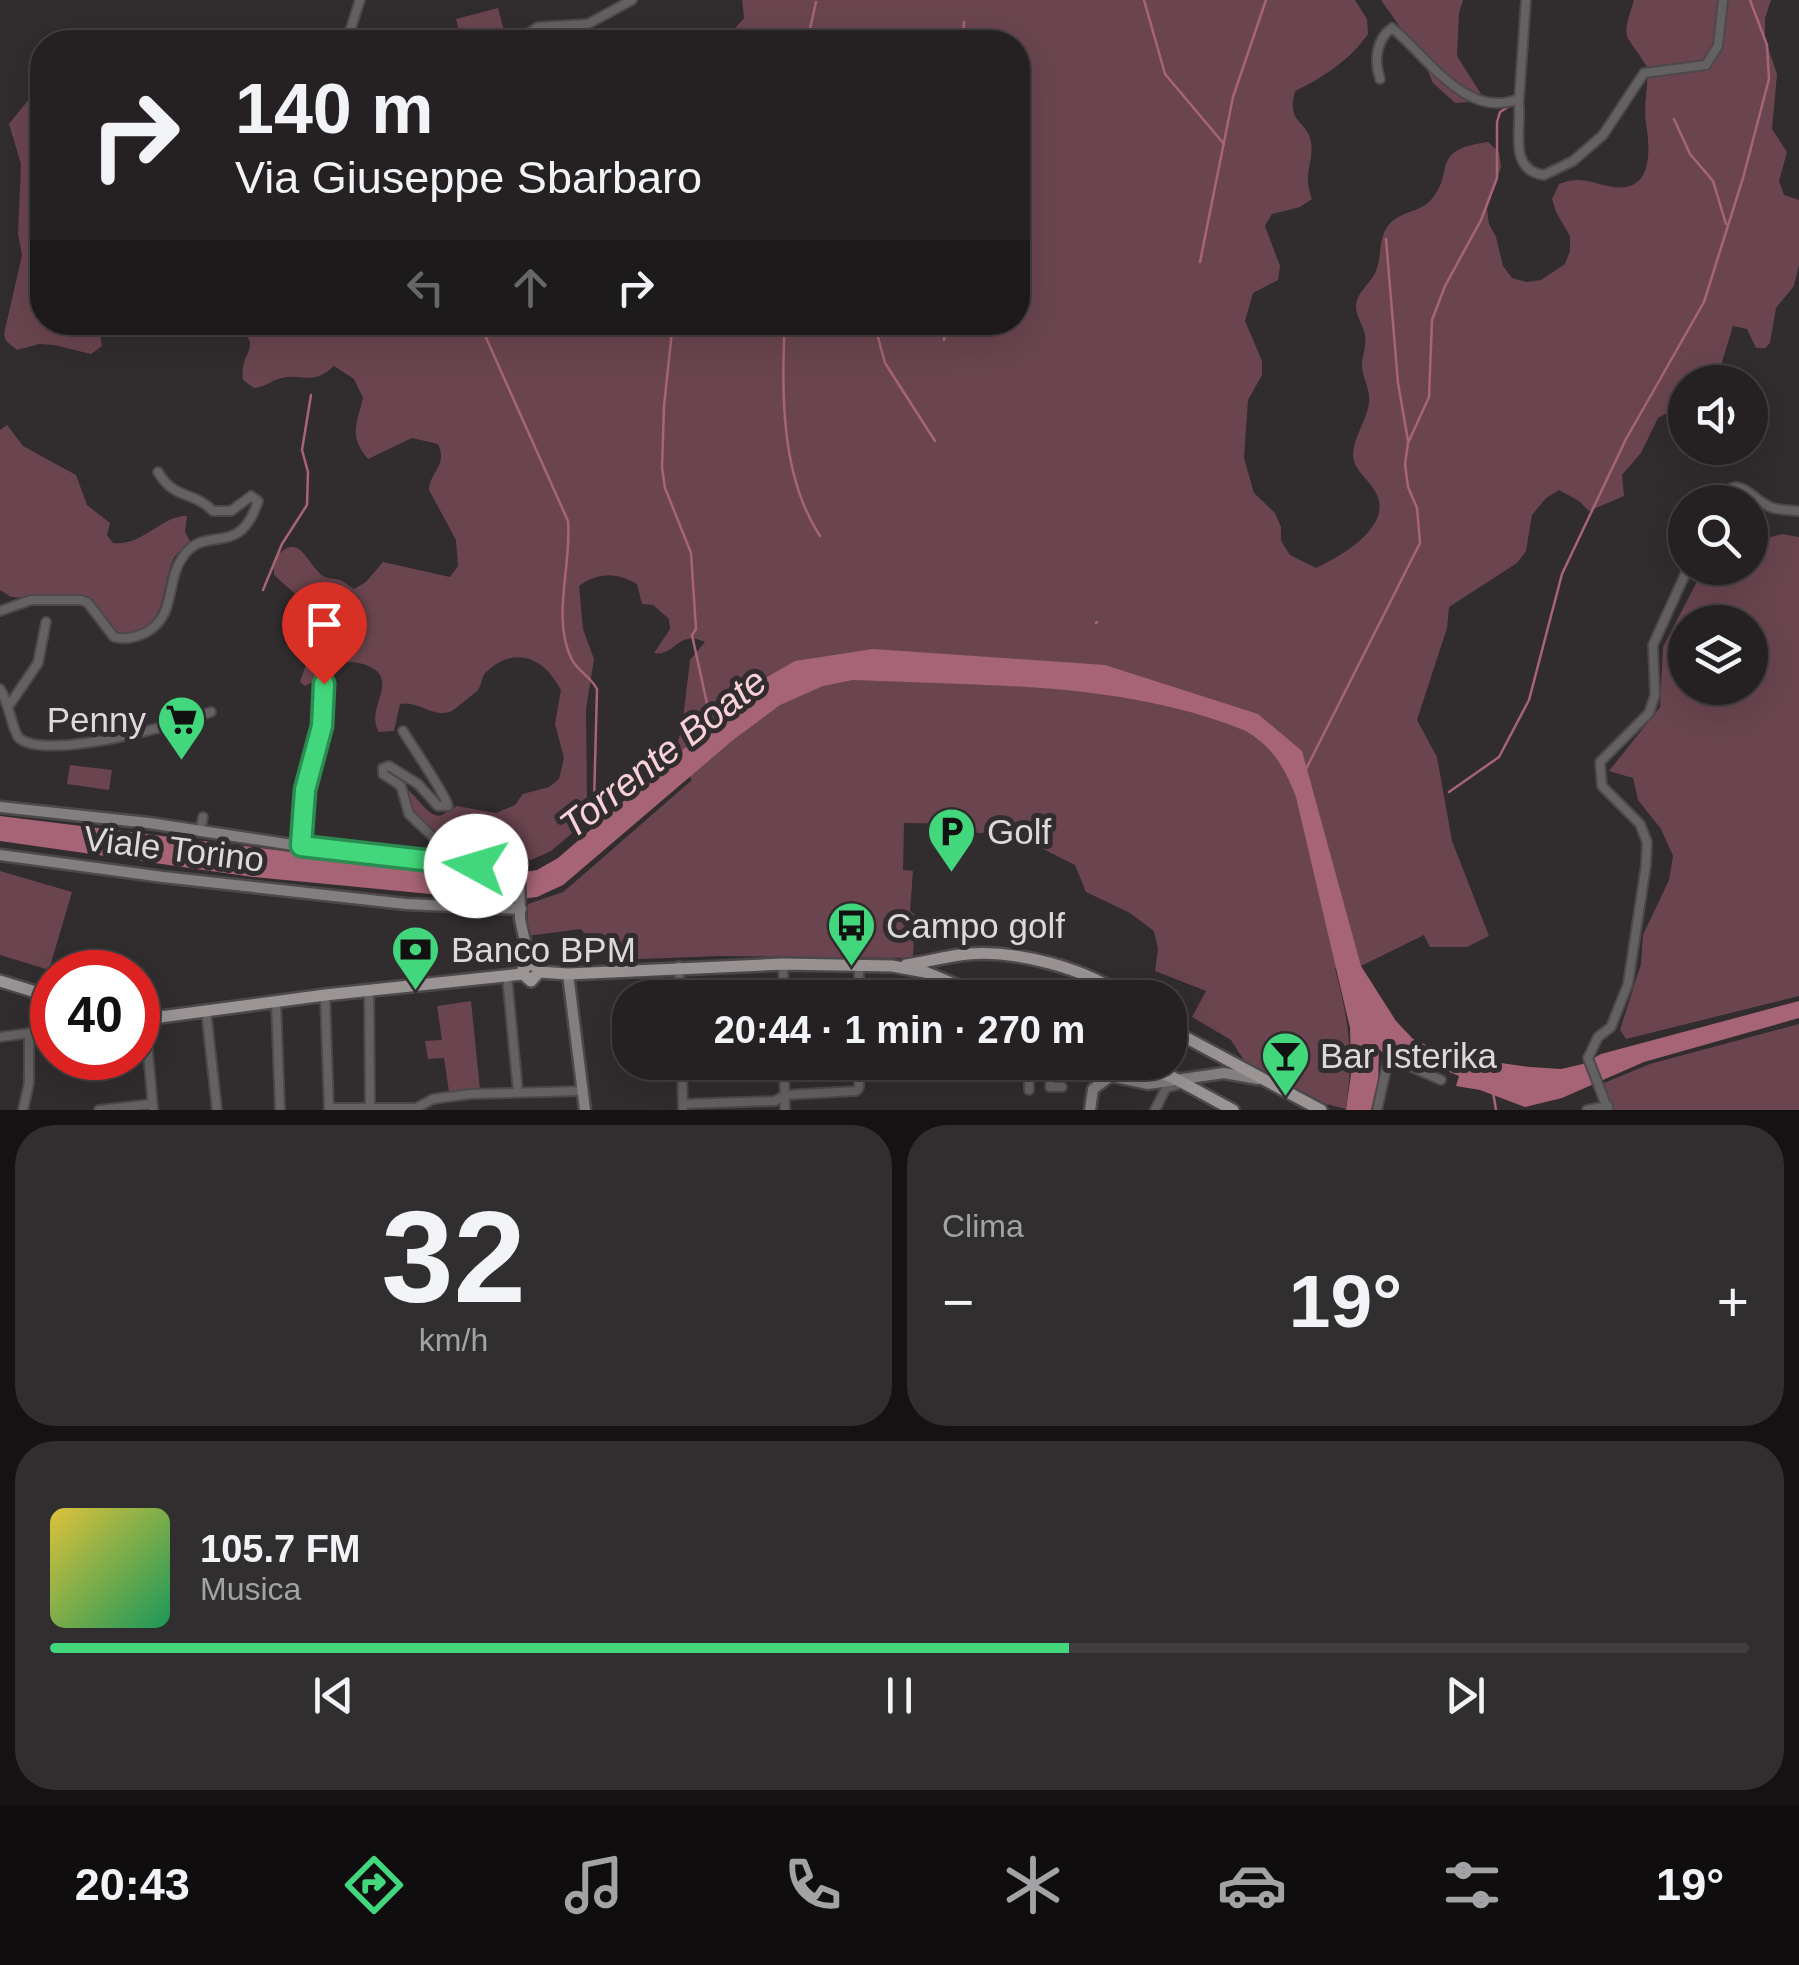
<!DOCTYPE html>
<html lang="it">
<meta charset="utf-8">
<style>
:root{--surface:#252122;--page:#312e2f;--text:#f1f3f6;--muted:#a3a3a5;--line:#423e40;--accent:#42d77c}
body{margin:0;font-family:Helvetica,sans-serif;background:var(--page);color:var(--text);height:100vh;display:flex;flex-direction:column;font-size:38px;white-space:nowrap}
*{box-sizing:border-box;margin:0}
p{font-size:32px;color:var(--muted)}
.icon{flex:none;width:55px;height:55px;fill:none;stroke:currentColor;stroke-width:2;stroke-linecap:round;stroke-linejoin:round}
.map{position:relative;height:1110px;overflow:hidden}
.panel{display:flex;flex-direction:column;gap:15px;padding:15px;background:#141213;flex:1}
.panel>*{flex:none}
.guide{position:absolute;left:30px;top:30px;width:1000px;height:305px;border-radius:40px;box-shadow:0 10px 40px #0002,0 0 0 2px var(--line);background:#252122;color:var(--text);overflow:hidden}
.fabs{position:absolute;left:1668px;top:365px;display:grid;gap:20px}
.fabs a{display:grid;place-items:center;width:100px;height:100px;border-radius:50%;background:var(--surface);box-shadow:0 10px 40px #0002,0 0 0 2px var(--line);font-size:50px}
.speed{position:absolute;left:30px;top:950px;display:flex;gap:20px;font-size:50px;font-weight:700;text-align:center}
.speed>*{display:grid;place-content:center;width:130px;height:130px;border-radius:50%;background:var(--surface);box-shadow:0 10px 40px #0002,0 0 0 2px var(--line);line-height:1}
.speed .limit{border:15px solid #d22;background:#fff;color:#111}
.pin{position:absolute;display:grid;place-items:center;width:85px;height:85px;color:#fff;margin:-102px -42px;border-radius:50% 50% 50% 0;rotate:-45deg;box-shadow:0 0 10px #0007}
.pin .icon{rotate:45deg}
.me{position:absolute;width:110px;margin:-55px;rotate:276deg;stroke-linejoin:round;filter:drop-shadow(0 0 8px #0008)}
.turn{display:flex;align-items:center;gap:35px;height:210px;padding:0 40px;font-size:45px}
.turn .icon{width:130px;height:130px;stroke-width:2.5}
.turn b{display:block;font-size:70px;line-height:85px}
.lanes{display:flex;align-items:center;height:95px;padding:0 40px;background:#0003;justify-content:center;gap:50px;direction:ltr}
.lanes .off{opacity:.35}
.big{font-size:75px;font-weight:700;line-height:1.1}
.panel .tile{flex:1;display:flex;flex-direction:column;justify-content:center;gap:15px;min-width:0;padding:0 35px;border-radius:40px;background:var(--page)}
.panel .dial{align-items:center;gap:0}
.dial b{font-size:130px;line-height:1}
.song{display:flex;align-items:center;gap:30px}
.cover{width:120px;height:120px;border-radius:15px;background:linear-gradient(135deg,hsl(50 70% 55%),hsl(150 70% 35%))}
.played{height:10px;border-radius:5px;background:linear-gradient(90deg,var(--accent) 60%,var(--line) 60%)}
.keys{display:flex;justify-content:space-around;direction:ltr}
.heat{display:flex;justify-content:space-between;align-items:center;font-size:55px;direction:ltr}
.panel .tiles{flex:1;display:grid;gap:15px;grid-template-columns:1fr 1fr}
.tile:last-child{grid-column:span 2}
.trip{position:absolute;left:612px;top:980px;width:575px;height:100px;border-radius:40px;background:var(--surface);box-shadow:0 10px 40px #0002,0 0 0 2px var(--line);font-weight:700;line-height:100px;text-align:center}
.menu{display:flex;height:160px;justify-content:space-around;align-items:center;background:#0f0d0e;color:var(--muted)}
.menu .icon{width:70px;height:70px}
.menu .on{color:var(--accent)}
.menu b{font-size:45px;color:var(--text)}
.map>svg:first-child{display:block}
.green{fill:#6a454f;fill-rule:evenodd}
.water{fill:#a66476}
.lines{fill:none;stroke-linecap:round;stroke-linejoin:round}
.stream{stroke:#a66476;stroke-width:2.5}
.street-casing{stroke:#4d4849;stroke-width:12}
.secondary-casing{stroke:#4d4849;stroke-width:15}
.primary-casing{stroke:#4d4849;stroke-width:16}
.street{stroke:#646162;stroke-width:8}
.secondary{stroke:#837e7f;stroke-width:10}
.primary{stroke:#9a9495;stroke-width:11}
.route-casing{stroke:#2b8c51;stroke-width:25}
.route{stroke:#42d77c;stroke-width:18}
.labels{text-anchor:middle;stroke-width:10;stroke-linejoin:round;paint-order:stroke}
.poi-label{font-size:35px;fill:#ddd9da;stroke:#312c2d;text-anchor:start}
.street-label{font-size:35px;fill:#ddd9da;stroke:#312c2d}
.water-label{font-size:38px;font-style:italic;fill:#f9d1da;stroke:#312c2d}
</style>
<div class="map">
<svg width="1799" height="1110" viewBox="0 0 1799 1110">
<rect width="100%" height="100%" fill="#312c2d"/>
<g class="green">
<path d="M742,0H1355L1367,19L1368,34C1351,59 1323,78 1295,91C1286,125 1307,119 1311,142C1314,164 1302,173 1312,199L1300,207L1272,214L1265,226L1280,266L1278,280L1253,293L1245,321L1262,361V375L1248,400L1244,458L1254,493L1275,513L1281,527V541L1290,555L1316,568C1340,557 1394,526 1376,493C1369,479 1353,470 1353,454C1354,436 1367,420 1369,403C1371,389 1362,378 1362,365C1362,355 1367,346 1365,335C1363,325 1356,316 1356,306C1357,292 1369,285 1375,273C1382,260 1378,242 1386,229C1396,211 1417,214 1430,201C1457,173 1427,150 1488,142L1499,152L1501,167L1487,209L1489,224L1496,237L1503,266L1512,278L1527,282L1541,280L1565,264L1570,251V236L1556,212L1552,199L1559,184C1580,175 1592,183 1613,187C1654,193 1650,148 1646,123C1643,104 1649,85 1647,67C1626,31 1620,44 1634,0H1771L1765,18V39L1777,74L1772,129L1787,152L1779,181L1784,195L1799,200V265L1794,286L1776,308L1770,343L1765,348H1756L1747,329L1733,326L1716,382H1685V412L1670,411L1658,418L1641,453L1622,475L1624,496L1589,511L1579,501L1559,490L1546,498L1532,515L1526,551L1517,563L1449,607L1447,628L1417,720L1437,757L1452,841L1489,936L1467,947H1430L1424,935L1361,966L1335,968C1349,1022 1354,1054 1346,1109L1326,1104L1245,1062L1231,1040L1192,1017L1206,991L1155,971L1158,949L1154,931L1130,913L1086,892L1075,865L1011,833H977L970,824L904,823L903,870L913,871L910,911L915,915L913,956L909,958L719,956L617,960L601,955L581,929L527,936L528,904L563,892L576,881L692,780L674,755L682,727L690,660L705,642C678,629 675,657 654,653L670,629L669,619L653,605L642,604L637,584C616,572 598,572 579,586L583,629L594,659L586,709L587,801L583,824L551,851L531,860L509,864L459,859L400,804L398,791L404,788C419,795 424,815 440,816L457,806L496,813L515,805L523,794L549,787L559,779L564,758L555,724L561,690C545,659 516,644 486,672C481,677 482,687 476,692C473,694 454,710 452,711C433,719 419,700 400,704L394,731L379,732C363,708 405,677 363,664C355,662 346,661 339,664C327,670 318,680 305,686L300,682L307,662L305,642L314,615L312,609L274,575L273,562C298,526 306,564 323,576C328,579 335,578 340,580C345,582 349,586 354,589L366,582L383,562L450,577L458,566L456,540L429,490C430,471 448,466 438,444L412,438L368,459C348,435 357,424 363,398L354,379L334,366C310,388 302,371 278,379C269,382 265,387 254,388L243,380C238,349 270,346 229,323L1018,322V42H723L744,18Z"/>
<path d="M1381,0H1463L1459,13L1457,56L1481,94L1469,102L1455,103L1433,83L1422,58Z"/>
<path d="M498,8L504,31L462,42L456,19Z"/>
<path d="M42,90V322L98,323L102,346L91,354L54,345L39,344L17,350L6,341L4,334L22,255L18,234L21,164L9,124L34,93Z"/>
<path d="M7,425L23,446L76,475L87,505L110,523L107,535L113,543C141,547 164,514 187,516L185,532L191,543C184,548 176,553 173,560C159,593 169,630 121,635L112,630L90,602L11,597L0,590V430Z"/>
<path d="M1750,518L1768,538L1782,534L1799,537V996L1626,1039L1620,1030L1641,964L1643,935L1669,880L1673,856L1661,829L1638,800L1633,778L1609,771L1660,707L1663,647L1704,568H1750ZM1685,622H1750V688H1685Z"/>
<path d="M70,765L112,770L109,790L67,784Z"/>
<path d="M0,871L72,892L49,970L0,955Z"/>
<path d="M471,1001L480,1090L449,1092L444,1058L428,1059L425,1041L442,1040L437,1006Z"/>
<path d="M1799,1024V1110H1612L1604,1083L1650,1064Z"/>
</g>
<path class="water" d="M873,649L1105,665L1258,714L1302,751L1361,966L1396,1021L1413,1039L1450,1056L1530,1067L1561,1069L1583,1064L1601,1054L1799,1001V1018L1644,1062L1562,1098L1525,1107L1480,1090L1456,1086L1459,1076L1406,1054L1392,1044L1384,1054L1379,1049L1378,1087L1371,1110H1346L1351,1074L1350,1028L1296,797C1285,768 1273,747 1246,731C1122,681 984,686 853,680L823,686L780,705L733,740L563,885L537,897L503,901L253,877L0,841V816L325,856L513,874L537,870L558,858L767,677L795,661Z"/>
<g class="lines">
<g class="stream">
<path d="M1144,0L1165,74L1224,144"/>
<path d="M807,42L816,2"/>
<path d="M963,42L964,22"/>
<path d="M1524,79L1527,32"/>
<path d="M1674,119L1690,154L1713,181L1726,224"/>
<path d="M1386,239L1398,383L1408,441"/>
<path d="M1200,262L1233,97L1266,0"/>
<path d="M479,322L568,521C572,566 551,618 572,660C578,671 591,677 597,689L594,803"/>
<path d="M673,322L664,406L662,468L665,488L691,553L696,629L692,635L711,722"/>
<path d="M785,322C781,392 781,477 820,536"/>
<path d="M876,330L885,363L935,441"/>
<path d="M944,340L947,322"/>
<path d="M263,590L282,544L307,505L308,472L302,450L311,395"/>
<path d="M1096,623L1097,622"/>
<path d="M1306,769L1420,543L1417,508L1408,487L1405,464L1408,443L1429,397L1432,320L1445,286L1481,220L1497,178V122L1500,112L1513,104"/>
<path d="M1449,792L1499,757L1529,700L1562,574L1626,439L1704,302L1743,178L1769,79L1767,45L1750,0"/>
<path d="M1493,1092L1496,1110"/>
</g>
<defs>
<g id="street">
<path d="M353,42L351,28L360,0"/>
<path d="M516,42L538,27L588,24L632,0"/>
<path d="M1380,79C1374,61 1376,39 1392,28C1427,56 1466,120 1518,99C1524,122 1505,170 1544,175L1573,161L1603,135L1644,73L1706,65L1718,46L1723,0"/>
<path d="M1519,100L1526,0"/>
<path d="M1718,502C1739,469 1751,501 1773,508C1781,510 1791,510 1799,511"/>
<path d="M0,611L31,600H81L88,603L114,637C125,640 134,638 145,633C177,616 165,583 182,558C205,522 239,561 258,501L251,496L231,511H213C194,491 174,500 158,472"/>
<path d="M0,689C9,702 13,734 20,739C50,760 176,725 211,712"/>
<path d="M10,704L38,663L46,622"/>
<path d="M403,731C412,746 446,795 448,806H438L418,784L389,766L383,768V774L401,786L409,814L433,837L452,864"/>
<path d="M200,832L203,817"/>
<path d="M301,846L305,790L322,725L324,684"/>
<path d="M783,964L784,998"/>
<path d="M859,965V998"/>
<path d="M679,966L680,998"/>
<path d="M507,976L518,1092"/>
<path d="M369,991L370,1107"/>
<path d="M325,995L329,1110"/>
<path d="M710,998L784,996"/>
<path d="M276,1001L280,1110"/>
<path d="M206,1010L217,1110"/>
<path d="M145,1019L153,1108"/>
<path d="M0,1037L52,1030"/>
<path d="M682,1062L683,1110"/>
<path d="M784,1062L785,1110"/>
<path d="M1029,1062V1090"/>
<path d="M1051,1062L1050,1087H1062"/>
<path d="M859,1070H938"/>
<path d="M683,1104L775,1101L785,1095L856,1091L859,1088V1062"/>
<path d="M329,1108H416L433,1099L470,1094L582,1091"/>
<path d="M23,1110L29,1083V1033"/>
<path d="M99,1110L152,1104"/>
<path d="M1155,1110L1166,1088L1181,1084"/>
<path d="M1377,1110L1388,1061L1405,1064L1441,1080"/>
<path d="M1587,1110L1608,1106"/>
<path d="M1608,1110L1588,1058L1598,1037L1611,1027L1628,984L1646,865L1647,842L1640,824L1602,786L1600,762L1649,713L1655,695L1653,645L1688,568"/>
</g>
<g id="secondary">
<path d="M0,807L149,823L326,850L519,868L520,919L530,964"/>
<path d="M0,855L163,877L406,904L521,909"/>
<path d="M568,974L585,1110"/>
<path d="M1090,1110L1093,1089L1111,1076L1148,1084L1224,1073L1258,1079"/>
</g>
<g id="primary">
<path d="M906,965C927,962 947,956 968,954C1015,950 1088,968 1125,998"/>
<path d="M539,972L568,974L783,964L892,966L925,972L988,998"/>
<path d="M523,974V969L530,964L536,966L539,972"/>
<path d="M0,981L52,997"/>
<path d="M138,1020L325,995L523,974L531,981L539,972"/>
<path d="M1170,1029L1321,1110"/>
<path d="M1130,1062L1174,1078L1233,1110"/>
</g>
</defs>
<use href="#street" class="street-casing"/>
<use href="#secondary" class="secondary-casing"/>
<use href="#primary" class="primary-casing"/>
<use href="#street" class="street"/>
<use href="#secondary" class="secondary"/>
<use href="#primary" class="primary"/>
</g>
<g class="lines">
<defs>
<path id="route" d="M324,684L322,726L305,790L301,846L476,866"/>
</defs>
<use href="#route" class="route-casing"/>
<use href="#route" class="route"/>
</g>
<defs>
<symbol id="supermarket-pin" viewBox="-11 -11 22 30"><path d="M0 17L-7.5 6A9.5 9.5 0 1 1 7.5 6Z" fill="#42d77c" stroke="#312c2d"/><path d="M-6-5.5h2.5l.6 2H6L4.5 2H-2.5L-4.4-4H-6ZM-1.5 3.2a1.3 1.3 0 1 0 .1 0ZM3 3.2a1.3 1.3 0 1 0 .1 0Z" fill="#111"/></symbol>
<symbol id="parking-pin" viewBox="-11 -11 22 30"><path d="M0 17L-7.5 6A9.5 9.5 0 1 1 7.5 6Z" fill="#42d77c" stroke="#312c2d"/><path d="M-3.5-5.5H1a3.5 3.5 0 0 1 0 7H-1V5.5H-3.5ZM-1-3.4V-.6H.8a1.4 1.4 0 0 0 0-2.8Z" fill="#111"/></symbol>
<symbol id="bus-pin" viewBox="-11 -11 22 30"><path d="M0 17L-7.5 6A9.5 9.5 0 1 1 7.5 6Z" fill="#42d77c" stroke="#312c2d"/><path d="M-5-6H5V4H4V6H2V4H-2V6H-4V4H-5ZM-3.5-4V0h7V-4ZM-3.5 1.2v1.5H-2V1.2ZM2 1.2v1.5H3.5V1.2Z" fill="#111"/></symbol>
<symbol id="bank-pin" viewBox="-11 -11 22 30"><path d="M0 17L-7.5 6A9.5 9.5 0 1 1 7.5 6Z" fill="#42d77c" stroke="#312c2d"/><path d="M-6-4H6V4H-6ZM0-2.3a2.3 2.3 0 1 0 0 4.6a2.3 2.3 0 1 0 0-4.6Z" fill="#111"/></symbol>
<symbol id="bar-pin" viewBox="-11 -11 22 30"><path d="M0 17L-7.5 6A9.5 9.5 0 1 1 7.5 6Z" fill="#42d77c" stroke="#312c2d"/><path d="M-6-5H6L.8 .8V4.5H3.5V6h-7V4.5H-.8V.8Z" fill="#111"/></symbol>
</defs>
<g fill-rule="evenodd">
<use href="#supermarket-pin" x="154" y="692" width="55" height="75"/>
<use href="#parking-pin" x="924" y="804" width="55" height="75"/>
<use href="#bus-pin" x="824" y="898" width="55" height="75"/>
<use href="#bank-pin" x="388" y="922" width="55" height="75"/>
<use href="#bar-pin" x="1258" y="1028" width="55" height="75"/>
</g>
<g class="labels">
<g class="poi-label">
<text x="146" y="732" text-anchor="end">Penny</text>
<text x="987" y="844">Golf</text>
<text x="886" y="938">Campo golf</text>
<text x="451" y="962">Banco BPM</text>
<text x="1320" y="1068">Bar Isterika</text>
</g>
<g class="street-label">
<text transform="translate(174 849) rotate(7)" y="12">Viale Torino</text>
</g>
<g class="water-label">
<text transform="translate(663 753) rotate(-38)" y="13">Torrente Boate</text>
</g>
</g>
</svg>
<div class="fabs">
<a><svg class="icon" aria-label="sound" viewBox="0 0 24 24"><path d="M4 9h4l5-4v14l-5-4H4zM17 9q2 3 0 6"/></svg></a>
<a><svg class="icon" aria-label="search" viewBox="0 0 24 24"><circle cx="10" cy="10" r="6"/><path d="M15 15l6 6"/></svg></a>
<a><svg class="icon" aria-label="layers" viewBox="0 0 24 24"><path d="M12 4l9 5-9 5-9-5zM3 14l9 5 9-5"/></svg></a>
</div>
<div class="speed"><div class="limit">40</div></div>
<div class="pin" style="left:324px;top:684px;background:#d93025"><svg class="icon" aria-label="arrive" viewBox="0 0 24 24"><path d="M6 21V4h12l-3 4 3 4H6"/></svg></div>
<svg class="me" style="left:476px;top:866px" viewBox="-20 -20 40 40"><circle r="19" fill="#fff"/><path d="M0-13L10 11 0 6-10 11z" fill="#42d77c"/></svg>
<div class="trip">20:44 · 1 min · 270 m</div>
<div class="guide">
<div class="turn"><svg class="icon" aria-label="right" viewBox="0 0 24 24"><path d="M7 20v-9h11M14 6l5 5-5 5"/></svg><div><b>140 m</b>Via Giuseppe Sbarbaro</div></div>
<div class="lanes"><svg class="icon off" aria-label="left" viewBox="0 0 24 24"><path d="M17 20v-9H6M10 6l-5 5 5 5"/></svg><svg class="icon off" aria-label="ahead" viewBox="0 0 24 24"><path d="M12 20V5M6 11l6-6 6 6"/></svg><svg class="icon" aria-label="right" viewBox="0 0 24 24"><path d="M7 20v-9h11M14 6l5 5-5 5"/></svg></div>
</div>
</div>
<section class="panel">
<div class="tiles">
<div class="tile dial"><b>32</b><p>km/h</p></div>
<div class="tile"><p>Clima</p>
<div class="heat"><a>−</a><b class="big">19°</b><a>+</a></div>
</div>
<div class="tile">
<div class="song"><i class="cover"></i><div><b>105.7 FM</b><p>Musica</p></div></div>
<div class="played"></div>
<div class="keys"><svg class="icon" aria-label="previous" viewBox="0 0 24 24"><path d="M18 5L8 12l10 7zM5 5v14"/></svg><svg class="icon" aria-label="pause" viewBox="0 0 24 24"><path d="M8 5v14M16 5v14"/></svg><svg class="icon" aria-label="next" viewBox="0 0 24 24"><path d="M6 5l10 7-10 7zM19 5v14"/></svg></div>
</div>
</div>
</section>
<nav class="menu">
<b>20:43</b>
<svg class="icon on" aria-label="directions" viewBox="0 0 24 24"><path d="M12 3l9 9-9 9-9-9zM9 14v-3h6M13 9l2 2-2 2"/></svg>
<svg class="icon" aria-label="music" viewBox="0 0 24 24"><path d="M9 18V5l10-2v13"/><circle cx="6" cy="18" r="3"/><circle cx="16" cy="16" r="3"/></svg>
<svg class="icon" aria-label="phone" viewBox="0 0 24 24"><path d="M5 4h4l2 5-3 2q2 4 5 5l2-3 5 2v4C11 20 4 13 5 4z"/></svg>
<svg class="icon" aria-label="climate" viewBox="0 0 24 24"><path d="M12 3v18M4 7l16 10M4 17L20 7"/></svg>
<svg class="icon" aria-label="car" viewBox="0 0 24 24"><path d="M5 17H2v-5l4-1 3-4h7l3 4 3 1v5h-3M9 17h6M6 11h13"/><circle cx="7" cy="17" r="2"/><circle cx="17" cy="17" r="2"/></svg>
<svg class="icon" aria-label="filters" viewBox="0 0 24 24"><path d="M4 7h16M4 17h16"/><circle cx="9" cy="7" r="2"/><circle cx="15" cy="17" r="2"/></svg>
<b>19°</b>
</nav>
